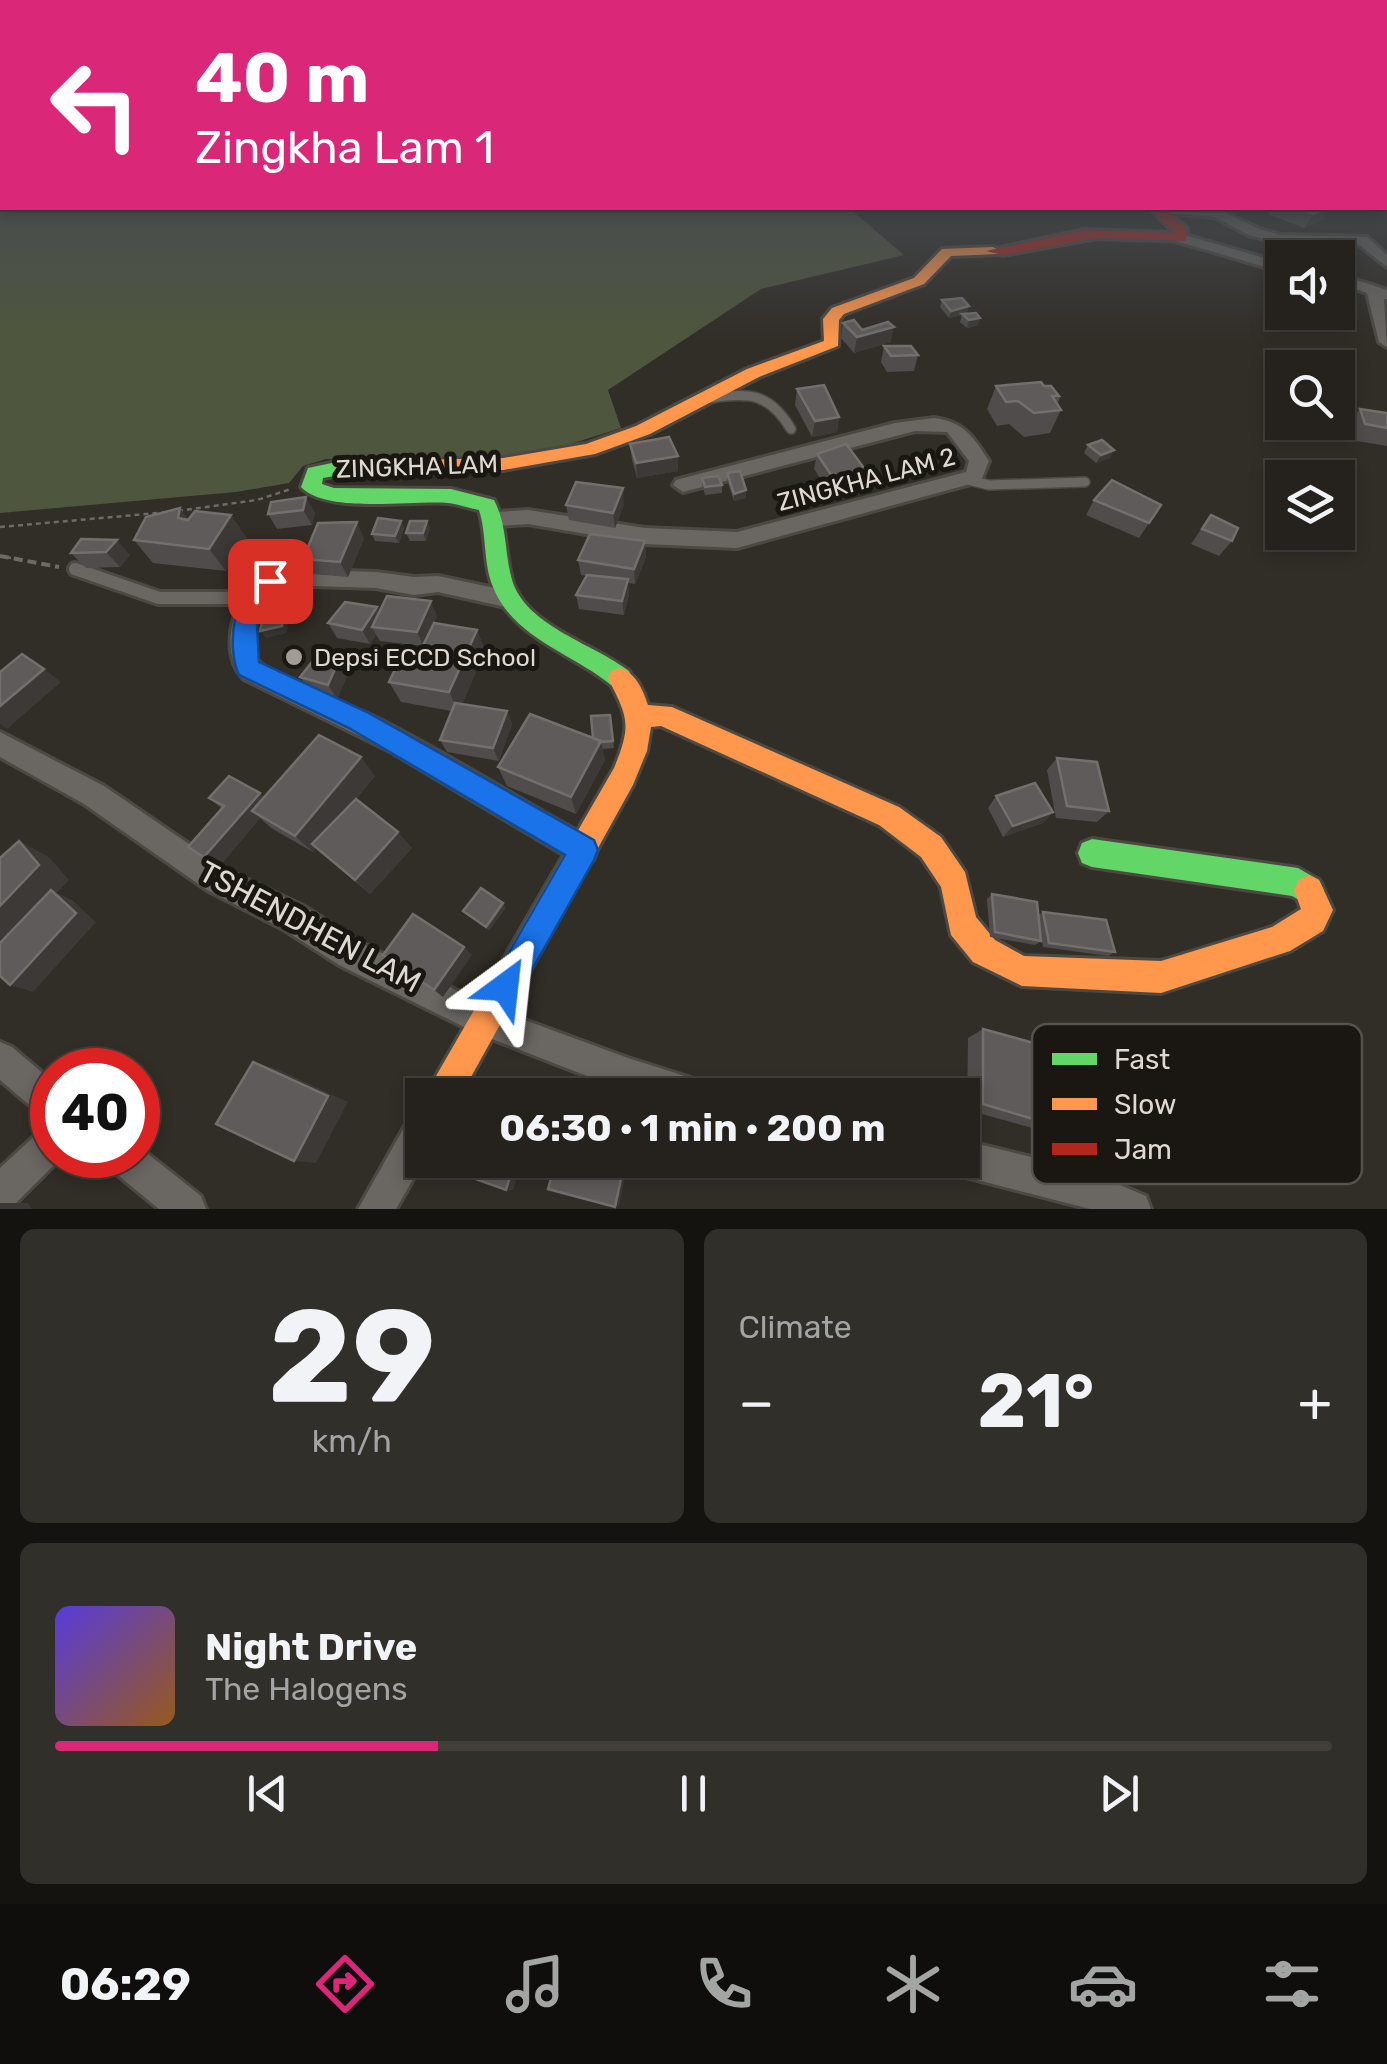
<!DOCTYPE html>
<meta charset="utf-8">
<style>
:root{--surface:#25221d;--page:#312f2a;--text:#f1f3f6;--muted:#a3a4a4;--line:#423f3b;--accent:#db2777}
body{margin:0;font-family:Rubik,sans-serif;background:var(--page);color:var(--text);height:100vh;display:flex;flex-direction:column;font-size:38px;white-space:nowrap}
*{box-sizing:border-box;margin:0}
p{font-size:32px;color:var(--muted)}
.icon{flex:none;width:55px;height:55px;fill:none;stroke:currentColor;stroke-width:2;stroke-linecap:round;stroke-linejoin:round}
.map{position:relative;height:1209px;overflow:hidden}
.side{display:flex;flex-direction:column;gap:20px;padding:20px;background:#141310;flex:1}
.side>*{flex:none}
.banner{position:absolute;left:0px;top:0px;width:1388px;height:210px;box-shadow:0 5px 15px #0003,0 0 0 2px var(--line);background:#db2777;color:#fff;overflow:hidden}
.buttons{position:absolute;left:1265px;top:240px;display:grid;gap:20px}
.buttons a{display:grid;place-items:center;width:90px;height:90px;border-radius:0px;background:var(--surface);box-shadow:0 5px 15px #0003,0 0 0 2px var(--line);font-size:50px}
.speed{position:absolute;left:30px;top:1048px;display:flex;gap:20px;font-size:50px;font-weight:700;text-align:center}
.speed>*{display:grid;place-content:center;width:130px;height:130px;border-radius:50%;background:var(--surface);box-shadow:0 5px 15px #0003,0 0 0 2px var(--line);line-height:1}
.speed .limit{border:15px solid #d22;background:#fff;color:#111}
.pin{position:absolute;display:grid;place-items:center;width:85px;height:85px;color:#fff;margin:-42px;border-radius:20px;box-shadow:0 5px 15px #0006}
.me{position:absolute;width:110px;margin:-55px;rotate:30deg;stroke-linejoin:round;filter:drop-shadow(0 0 8px #0008)}
.turn{display:flex;align-items:center;gap:35px;height:210px;padding:0 30px;font-size:45px}
.turn .icon{width:130px;height:130px;stroke-width:2.5}
.turn b{display:block;font-size:70px;line-height:85px}
.big{font-size:75px;font-weight:700;line-height:1.1}
.side .card{flex:1;display:flex;flex-direction:column;justify-content:center;gap:15px;min-width:0;padding:0 35px;border-radius:15px;background:var(--page)}
.side .dial{align-items:center;gap:0}
.dial b{font-size:130px;line-height:1}
.song{display:flex;align-items:center;gap:30px}
.cover{width:120px;height:120px;border-radius:15px;background:linear-gradient(135deg,hsl(250 70% 55%),hsl(30 70% 35%))}
.played{height:10px;border-radius:5px;background:linear-gradient(90deg,var(--accent) 30%,var(--line) 30%)}
.keys{display:flex;justify-content:space-around;direction:ltr}
.heat{display:flex;justify-content:space-between;align-items:center;font-size:55px;direction:ltr}
.side .tiles{flex:1;display:grid;gap:20px;grid-template-columns:1fr 1fr}
.card:last-child{grid-column:span 2}
.trip{position:absolute;left:405px;top:1078px;width:575px;height:100px;border-radius:0px;background:var(--surface);box-shadow:0 5px 15px #0003,0 0 0 2px var(--line);font-weight:700;line-height:100px;text-align:center}
.menu{display:flex;height:160px;justify-content:space-around;align-items:center;background:#0f0e0c;color:var(--muted)}
.menu .icon{width:70px;height:70px}
.menu .selected{color:var(--accent)}
.menu b{font-size:45px;color:var(--text)}
.map>svg:first-child{display:block}
.green{fill:#4e563d}
.lines{fill:none;stroke-linecap:round;stroke-linejoin:round}
.lane-far1-casing{stroke:#4c4943;stroke-width:12}
.lane-casing{stroke:#4c4943;stroke-width:18}
.street-casing{stroke:#4c4943;stroke-width:6}
.fast-casing{stroke:#4c4943;stroke-width:6}
.slow-casing{stroke:#4c4943;stroke-width:6}
.jam-casing{stroke:#4c4943;stroke-width:6}
.path-far1{stroke:#6e6b67;stroke-width:2.5;stroke-dasharray:5 4;stroke-linecap:butt}
.path{stroke:#6e6b67;stroke-width:4;stroke-dasharray:9 5;stroke-linecap:butt}
.lane-far1{stroke:#6a6762;stroke-width:9}
.lane{stroke:#6a6762;stroke-width:12}
.street{fill:#6a6762;fill-rule:evenodd}
.fast{fill:#63d668;fill-rule:evenodd}
.slow{fill:#ff974d;fill-rule:evenodd}
.jam{fill:#b3261e;fill-rule:evenodd}
.wall{fill:#4f4c4b}
.shaded-wall{fill:#3c3937}
.building{fill:#5e5b5a;stroke:#726f6c;stroke-width:2.5}
.route{fill:#1a73e8;stroke:#114b97;stroke-width:2.5}
.poi-dot{fill:#a19d96;stroke:#1a1712;stroke-width:4}
.labels{text-anchor:middle;stroke-width:10;stroke-linejoin:round;paint-order:stroke}
.street-label{font-size:25px;fill:#dedad2;stroke:#1a1712}
.poi-label{font-size:25px;fill:#dedad2;stroke:#1a1712;text-anchor:start}
.near-street-label{font-size:30px;fill:#dedad2;stroke:#1a1712}
.key{fill:#1a1712;stroke:#55524c;stroke-width:2.5}
.key-label{font-size:28px;fill:#dedad2}
</style>
<div class="map">
<svg width="1387" height="1209" viewBox="0 0 1387 1209">
<rect width="100%" height="100%" fill="#312d27"/>
<path class="green" d="M0,174L2,208H849L904,255L761,289L608,390L621,428L542,453L453,462L326,459L303,466L289,483L236,492L0,513Z"/>
<g class="lines">
<defs>
<g id="lane-far1">
<path d="M712,398C750,392 770,394 791,429"/>
<path d="M964,479L989,485L1085,482"/>
</g>
<path id="lane" d="M75,569L159,598H254"/>
<g id="street">
<path d="M1150,208L1218,209L1259,229L1280,235L1367,237L1387,255V267L1358,244L1280,243L1249,235L1215,217L1157,212Z"/>
<path d="M1181,234L1282,263V272L1176,241V235Z"/>
<path d="M1338,274L1387,290V299H1384L1387,347L1379,342L1367,293L1338,283Z"/>
<path d="M934,418C964,422 973,436 989,461L981,481L737,548L645,544L528,524L496,526L486,519L496,512L528,510L645,528L737,532L966,472L969,461L947,432L915,431L683,492L673,485L676,480L895,423Z"/>
<path d="M283,569L376,572L414,577L438,576L518,593L521,599L518,605L510,608L438,592L414,595L376,588L283,585C257,597 251,632 255,658C279,686 344,701 378,719C452,756 521,801 593,840L597,850L593,860L583,864L573,860L390,751L244,679C220,654 231,606 254,582C261,574 273,572 283,569Z"/>
<path d="M0,732L104,786L227,870L305,907L361,943L492,1008L628,1058L707,1083L712,1095H639L628,1092L474,1032L339,965L283,929L207,890L84,804L0,757Z"/>
<path d="M0,1042L12,1047L52,1081V1119L40,1114L0,1080Z"/>
<path d="M422,1112L424,1160L396,1209H358L410,1117Z"/>
<path d="M52,1126V1155H64L13,1206L0,1209V1168L40,1131Z"/>
<path d="M962,1140L1084,1170L1146,1196L1151,1209H1090L962,1176L950,1170L945,1160H962Z"/>
<path d="M138,1146L201,1196L206,1209H159L108,1167L102,1155H138Z"/>
</g>
<g id="fast">
<path d="M346,460H416L426,467L416,474H346L323,478L322,484L334,488L451,489L494,500C508,526 504,555 513,583C529,627 594,644 629,671L632,678L629,685L620,688L611,685C572,653 513,638 493,587C483,563 487,535 479,510C469,508 458,504 448,503C412,500 326,514 301,487L308,468Z"/>
<path d="M1092,839L1298,868L1319,880L1324,890L1319,900L1309,905L1292,896L1092,867L1082,863L1078,853L1082,843Z"/>
</g>
<g id="slow">
<path d="M993,247L1000,251L998,254L951,256L924,284L844,314L839,320L838,346L759,377L650,434L595,454L503,470L416,474L406,467L416,460L503,458L586,444L636,426L747,369L824,341L823,319L832,308L914,278L942,249Z"/>
<path d="M620,668C636,673 643,690 648,705L672,707L899,807L941,837L965,872L976,917L995,940L1024,956L1161,961L1272,927L1301,909L1294,890L1299,880L1309,875L1319,880L1333,910L1323,931L1290,951L1161,993L1022,986L973,962L951,935L941,887L921,857L879,825L661,726L651,727L647,751L633,785L461,1095H425L614,768C632,724 628,718 608,678L611,671Z"/>
</g>
<path id="jam" d="M1150,208H1163L1187,228L1186,241L1097,238L1003,255L986,251L1084,230L1175,233Z"/>
</defs>
<use href="#lane-far1" class="lane-far1-casing"/>
<use href="#lane" class="lane-casing"/>
<use href="#street" class="street-casing"/>
<use href="#fast" class="fast-casing"/>
<use href="#slow" class="slow-casing"/>
<use href="#jam" class="jam-casing"/>
<g class="path-far1">
<path d="M178,511L257,500L291,489"/>
<path d="M0,527L169,512"/>
<path d="M0,556L11,558"/>
</g>
<path class="path" d="M0,556L59,567"/>
<use href="#lane-far1" class="lane-far1"/>
<use href="#lane" class="lane"/>
<use href="#street" class="street"/>
<use href="#fast" class="fast"/>
<use href="#slow" class="slow"/>
<use href="#jam" class="jam"/>
</g>
<g class="wall">
<path d="M1272,208H1330L1323,220L1304,228L1268,214Z"/>
<path d="M942,300L967,314L978,325L967,328L960,322L962,315L949,318L940,307Z"/>
<path d="M843,323L862,330L891,342L854,353L841,338Z"/>
<path d="M884,346L918,355L914,371L887,372L881,362Z"/>
<path d="M996,386H1044L1060,398L1057,404L1061,410L1050,433L1024,437L1009,424L997,426L987,409Z"/>
<path d="M797,389L839,417L837,432L812,437L795,405Z"/>
<path d="M1360,409L1387,413V446L1351,440L1347,424Z"/>
<path d="M630,444L678,471L637,478L632,460Z"/>
<path d="M1088,445L1110,458L1096,463L1084,453Z"/>
<path d="M817,454L870,476L866,491L835,501L814,469Z"/>
<path d="M727,473L746,498L734,501L727,480Z"/>
<path d="M702,478L722,485V493L705,495L702,485Z"/>
<path d="M1094,500L1161,505L1139,538L1086,515Z"/>
<path d="M271,502L315,512L312,525L277,529L268,514Z"/>
<path d="M624,504L615,528L569,520L566,505Z"/>
<path d="M1211,515L1232,541L1219,556L1191,544Z"/>
<path d="M188,519L247,538L226,571L153,563L134,540Z"/>
<path d="M401,521L404,528L399,543L375,541L372,534Z"/>
<path d="M427,521L430,529L426,541H410L406,533Z"/>
<path d="M364,538L348,577L312,574L303,559Z"/>
<path d="M81,539L130,555L120,567L86,568L71,553Z"/>
<path d="M645,541L646,557L635,584L628,583L629,594L624,615L579,609L576,595L587,576L581,575L578,560Z"/>
<path d="M377,607L379,612L437,616L433,625L477,630L485,651L462,704L507,711L512,724L499,761L447,752L440,740L451,711L401,702L389,682L415,662L423,646L380,641L376,635L370,644L337,638L328,623Z"/>
<path d="M338,662L347,676L337,699L311,691L300,677L320,664Z"/>
<path d="M610,715L614,748L602,749L605,760L576,814L507,786L498,767L593,738Z"/>
<path d="M1057,758L1109,811L1097,822L1056,818L1047,770Z"/>
<path d="M375,776L356,799L412,848L370,894L316,848L313,852L271,828L260,818L219,867L188,847L222,809L209,798L264,797Z"/>
<path d="M996,796L1053,812L1043,823L1003,837L988,808Z"/>
<path d="M992,894L1038,915L1043,912L1115,952L1108,956L1043,947L1040,928L1041,941L1035,945L990,937L987,899Z"/>
<path d="M983,1029L1063,1128L1043,1131L967,1110L968,1038Z"/>
</g>
<g class="shaded-wall">
<path d="M1327,208H1330L1323,220L1304,228L1313,214Z"/>
<path d="M969,306L967,314L949,318L951,311Z"/>
<path d="M980,318L978,325L967,328L969,320Z"/>
<path d="M894,327L891,342L854,353L857,337Z"/>
<path d="M839,417L837,432L812,437L815,421Z"/>
<path d="M1114,450L1110,458L1096,463L1101,455Z"/>
<path d="M678,456V471L637,478L636,463Z"/>
<path d="M870,476L866,491L835,501L838,485Z"/>
<path d="M623,488L624,504L615,528L613,513Z"/>
<path d="M746,490V498L734,501V494Z"/>
<path d="M306,497L315,512L312,525L303,510Z"/>
<path d="M180,508L197,531L178,518Z"/>
<path d="M231,515L247,538L226,571L209,549Z"/>
<path d="M401,521L404,528L399,543L395,536Z"/>
<path d="M427,521L430,529L426,541L423,533Z"/>
<path d="M357,522L364,538L348,577L340,562Z"/>
<path d="M117,540L130,555L120,567L106,552Z"/>
<path d="M645,541L646,557L635,584L634,569Z"/>
<path d="M628,579L629,594L624,615L622,601Z"/>
<path d="M431,601L437,616L424,647L417,632Z"/>
<path d="M377,607L384,621L372,627L376,635L370,644L362,630Z"/>
<path d="M283,612L288,620L287,633L266,638L260,631Z"/>
<path d="M477,630L485,651L459,712L449,692Z"/>
<path d="M338,662L347,676L337,699L328,685Z"/>
<path d="M44,669L61,682L7,729L0,724V706Z"/>
<path d="M507,711L512,724L499,761L493,748Z"/>
<path d="M601,741L605,760L576,814L571,797Z"/>
<path d="M361,757L375,776L313,852L295,836Z"/>
<path d="M260,793L272,804L252,811L260,818L219,867L204,857Z"/>
<path d="M1053,812L1043,823L1003,837L1013,826Z"/>
<path d="M398,832L412,848L370,894L355,880Z"/>
<path d="M19,841L49,857L69,880L57,893L72,900L96,922L33,992L10,985L0,955V906Z"/>
<path d="M503,903L506,908L489,931L486,927Z"/>
<path d="M464,947L472,955L443,997L434,990Z"/>
<path d="M253,1062L277,1069L348,1102L316,1163L294,1161Z"/>
<path d="M515,1160H523L513,1190H506Z"/>
<path d="M625,1160H629L619,1206L615,1207Z"/>
<path d="M0,1203H28L32,1209H0Z"/>
</g>
<g class="building">
<path d="M1297,208H1327L1313,214Z"/>
<path d="M962,298L969,306L951,311L942,300Z"/>
<path d="M976,313L980,318L969,320L962,314Z"/>
<path d="M854,320L862,330L888,322L894,327L857,337L843,323Z"/>
<path d="M884,346H911L918,355L891,356Z"/>
<path d="M1041,382L1044,386H1051L1059,396H1052L1061,410L1034,413L1018,401L1006,402L996,386Z"/>
<path d="M824,385L839,417L815,421L797,389Z"/>
<path d="M1360,409L1387,413V428L1365,424Z"/>
<path d="M669,437L678,456L636,463L630,444Z"/>
<path d="M1102,440L1114,450L1101,455L1088,445Z"/>
<path d="M846,444L870,476L838,485L817,454Z"/>
<path d="M740,471L746,490L734,494L727,473Z"/>
<path d="M718,476L722,485L705,487L702,478Z"/>
<path d="M1112,480L1161,505L1149,523L1094,500Z"/>
<path d="M576,482L623,488L613,513L566,505Z"/>
<path d="M306,497L303,510L268,514L271,502Z"/>
<path d="M180,508L178,518L188,520L195,511L231,515L209,549L134,540L146,517Z"/>
<path d="M1211,515L1238,528L1232,541L1202,529Z"/>
<path d="M378,518L401,521L395,536L372,534Z"/>
<path d="M410,521H427L423,533H406Z"/>
<path d="M357,522L340,562L303,559L318,523Z"/>
<path d="M590,534L645,541L634,569L578,560Z"/>
<path d="M81,539L117,540L106,552L71,553Z"/>
<path d="M587,575L628,579L622,601L576,595Z"/>
<path d="M387,596L431,601L417,632L372,627Z"/>
<path d="M345,602L377,607L362,630L328,623Z"/>
<path d="M283,612L282,626L260,631L263,617Z"/>
<path d="M434,623L477,630L449,692L389,682L400,659L415,662Z"/>
<path d="M22,654L44,669L0,706V672Z"/>
<path d="M325,658L338,662L328,685L300,677L312,662L320,664Z"/>
<path d="M455,703L507,711L493,748L440,740Z"/>
<path d="M530,714L601,741L571,797L498,767Z"/>
<path d="M610,715L613,741L600,742L601,741L593,738L591,716Z"/>
<path d="M319,735L361,757L295,836L252,811Z"/>
<path d="M1057,758L1097,762L1109,811L1067,806Z"/>
<path d="M229,776L260,793L204,857L188,847L224,806L209,798Z"/>
<path d="M1035,783L1053,812L1013,826L996,796Z"/>
<path d="M356,799L398,832L355,880L312,844Z"/>
<path d="M19,841L39,865L0,906V858Z"/>
<path d="M481,888L503,903L486,927L463,911Z"/>
<path d="M51,890L76,913L10,985L0,976V943Z"/>
<path d="M992,894L1037,902L1041,941L995,932Z"/>
<path d="M1043,912L1106,920L1115,952L1049,943Z"/>
<path d="M413,914L464,947L434,990L383,955Z"/>
<path d="M983,1029L1059,1050L1063,1128L983,1104Z"/>
<path d="M253,1062L328,1096L294,1161L216,1124Z"/>
<path d="M457,1160H515L506,1190L453,1171Z"/>
<path d="M556,1160H625L615,1207L548,1189Z"/>
</g>
<linearGradient id="sky" x2="0" y2="1"><stop stop-color="#1b1915"/><stop offset="0.51" stop-color="#484c52"/><stop offset="1" stop-color="#484c52" stop-opacity="0"/></linearGradient>
<rect width="1387" height="343" fill="url(#sky)"/>
<path class="route" d="M270,572L281,581L264,602L257,625L259,662L367,712L594,840L598,850L594,860L516,998L505,1003L494,998L489,987L565,855L349,728L239,675C225,645 234,584 270,572Z"/>
<circle class="poi-dot" cx="294" cy="657" r="10"/>
<g class="labels">
<g class="street-label">
<text transform="translate(417 466) rotate(-2)" y="9">ZINGKHA LAM</text>
<text transform="translate(866 479) rotate(-15)" y="9">ZINGKHA LAM 2</text>
</g>
<g class="poi-label">
<text x="314" y="666">Depsi ECCD School</text>
</g>
<g class="near-street-label">
<text transform="translate(310 927) rotate(28)" y="10">TSHENDHEN LAM</text>
</g>
</g>
<rect x="1032" y="1024" width="330" height="160" rx="15" class="key"/>
<rect x="1052" y="1053" width="45" height="12" fill="#63d668"/>
<rect x="1052" y="1098" width="45" height="12" fill="#ff974d"/>
<rect x="1052" y="1143" width="45" height="12" fill="#b3261e"/>
<g class="key-label">
<text x="1114" y="1069">Fast</text>
<text x="1114" y="1114">Slow</text>
<text x="1114" y="1159">Jam</text>
</g>
</svg>
<div class="buttons">
<a><svg class="icon" aria-label="sound" viewBox="0 0 24 24"><path d="M4 9h4l5-4v14l-5-4H4zM17 9q2 3 0 6"/></svg></a>
<a><svg class="icon" aria-label="search" viewBox="0 0 24 24"><circle cx="10" cy="10" r="6"/><path d="M15 15l6 6"/></svg></a>
<a><svg class="icon" aria-label="layers" viewBox="0 0 24 24"><path d="M12 4l9 5-9 5-9-5zM3 14l9 5 9-5"/></svg></a>
</div>
<div class="speed"><div class="limit">40</div></div>
<div class="pin" style="left:270px;top:581px;background:#d93025"><svg class="icon" aria-label="arrive" viewBox="0 0 24 24"><path d="M6 21V4h12l-3 4 3 4H6"/></svg></div>
<svg class="me" style="left:505px;top:987px" viewBox="-20 -20 40 40"><path d="M0-17L14 15 0 8-14 15z" fill="#1a73e8" stroke="#fff" stroke-width="4"/></svg>
<div class="trip">06:30 · 1 min · 200 m</div>
<div class="banner">
<div class="turn"><svg class="icon" aria-label="left" viewBox="0 0 24 24"><path d="M17 20v-9H6M10 6l-5 5 5 5"/></svg><div><b>40 m</b>Zingkha Lam 1</div></div>
</div>
</div>
<section class="side">
<div class="tiles">
<div class="card dial"><b>29</b><p>km/h</p></div>
<div class="card"><p>Climate</p>
<div class="heat"><a>−</a><b class="big">21°</b><a>+</a></div>
</div>
<div class="card">
<div class="song"><i class="cover"></i><div><b>Night Drive</b><p>The Halogens</p></div></div>
<div class="played"></div>
<div class="keys"><svg class="icon" aria-label="previous" viewBox="0 0 24 24"><path d="M18 5L8 12l10 7zM5 5v14"/></svg><svg class="icon" aria-label="pause" viewBox="0 0 24 24"><path d="M8 5v14M16 5v14"/></svg><svg class="icon" aria-label="next" viewBox="0 0 24 24"><path d="M6 5l10 7-10 7zM19 5v14"/></svg></div>
</div>
</div>
</section>
<nav class="menu">
<b>06:29</b>
<svg class="icon selected" aria-label="directions" viewBox="0 0 24 24"><path d="M12 3l9 9-9 9-9-9zM9 14v-3h6M13 9l2 2-2 2"/></svg>
<svg class="icon" aria-label="music" viewBox="0 0 24 24"><path d="M9 18V5l10-2v13"/><circle cx="6" cy="18" r="3"/><circle cx="16" cy="16" r="3"/></svg>
<svg class="icon" aria-label="phone" viewBox="0 0 24 24"><path d="M5 4h4l2 5-3 2q2 4 5 5l2-3 5 2v4C11 20 4 13 5 4z"/></svg>
<svg class="icon" aria-label="climate" viewBox="0 0 24 24"><path d="M12 3v18M4 7l16 10M4 17L20 7"/></svg>
<svg class="icon" aria-label="car" viewBox="0 0 24 24"><path d="M5 17H2v-5l4-1 3-4h7l3 4 3 1v5h-3M9 17h6M6 11h13"/><circle cx="7" cy="17" r="2"/><circle cx="17" cy="17" r="2"/></svg>
<svg class="icon" aria-label="filters" viewBox="0 0 24 24"><path d="M4 7h16M4 17h16"/><circle cx="9" cy="7" r="2"/><circle cx="15" cy="17" r="2"/></svg>
</nav>
